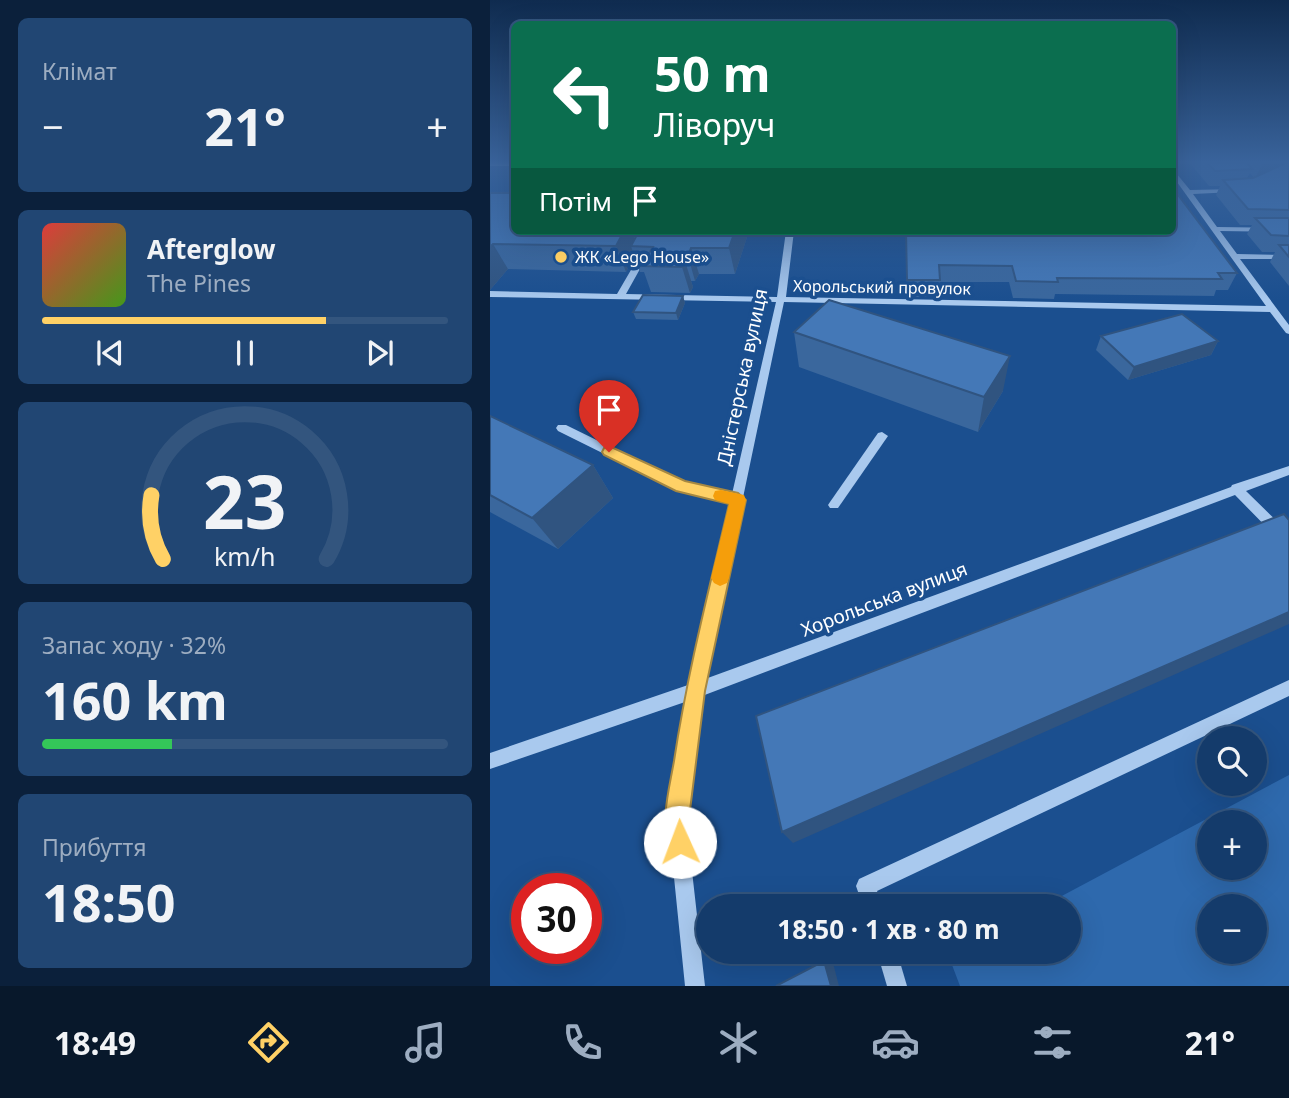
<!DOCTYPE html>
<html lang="uk">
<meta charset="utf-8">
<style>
:root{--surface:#143b6b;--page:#214673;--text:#f1f3f6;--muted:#9dadc1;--line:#33557e;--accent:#ffd166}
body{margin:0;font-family:"Noto Sans",sans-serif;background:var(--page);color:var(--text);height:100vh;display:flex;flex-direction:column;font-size:26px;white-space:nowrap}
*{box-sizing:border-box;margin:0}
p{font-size:23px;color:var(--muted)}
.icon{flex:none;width:38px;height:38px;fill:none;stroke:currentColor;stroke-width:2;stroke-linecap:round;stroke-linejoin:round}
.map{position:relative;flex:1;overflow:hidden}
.side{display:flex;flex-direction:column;gap:18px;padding:18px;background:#0b203b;width:490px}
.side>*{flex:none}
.banner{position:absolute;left:21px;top:21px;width:665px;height:214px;border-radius:10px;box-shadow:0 7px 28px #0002,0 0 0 2px var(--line);background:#0b6e4f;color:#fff;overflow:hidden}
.fabs{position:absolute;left:707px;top:726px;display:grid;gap:14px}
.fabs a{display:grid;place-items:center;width:70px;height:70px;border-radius:50%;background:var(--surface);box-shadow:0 7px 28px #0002,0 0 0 2px var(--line);font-size:35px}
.speed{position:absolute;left:21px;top:873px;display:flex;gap:14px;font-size:35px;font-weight:700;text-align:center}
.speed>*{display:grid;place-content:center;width:91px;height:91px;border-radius:50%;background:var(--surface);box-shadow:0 7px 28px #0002,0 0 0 2px var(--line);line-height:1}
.speed .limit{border:10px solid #d22;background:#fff;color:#111}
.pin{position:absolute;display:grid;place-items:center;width:60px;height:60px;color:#fff;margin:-72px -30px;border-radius:50% 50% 50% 0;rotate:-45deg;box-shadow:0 0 7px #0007}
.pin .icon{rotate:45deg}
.me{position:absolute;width:77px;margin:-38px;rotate:358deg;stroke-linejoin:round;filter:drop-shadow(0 0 5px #0008)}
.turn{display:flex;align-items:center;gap:24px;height:147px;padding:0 28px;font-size:32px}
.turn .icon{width:91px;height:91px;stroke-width:2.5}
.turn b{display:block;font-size:49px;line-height:60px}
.then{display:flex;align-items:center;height:66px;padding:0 28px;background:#0003;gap:14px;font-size:26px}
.big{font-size:52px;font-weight:700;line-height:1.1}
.side .widget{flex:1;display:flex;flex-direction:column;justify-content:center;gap:10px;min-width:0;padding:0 24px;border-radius:10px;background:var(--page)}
.side .dial{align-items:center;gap:0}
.dial svg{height:182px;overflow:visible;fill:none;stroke:var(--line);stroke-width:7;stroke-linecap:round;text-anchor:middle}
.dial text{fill:var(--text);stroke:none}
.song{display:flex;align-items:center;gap:21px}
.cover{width:84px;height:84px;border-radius:10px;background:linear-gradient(135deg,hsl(0 70% 55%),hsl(100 70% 35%))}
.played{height:7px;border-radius:4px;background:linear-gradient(90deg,var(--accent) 70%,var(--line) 70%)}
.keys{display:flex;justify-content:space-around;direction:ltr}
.heat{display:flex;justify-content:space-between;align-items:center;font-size:38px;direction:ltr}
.charge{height:10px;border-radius:5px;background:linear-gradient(90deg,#34c759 32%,var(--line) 0)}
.trip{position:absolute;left:206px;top:894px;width:385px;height:70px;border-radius:35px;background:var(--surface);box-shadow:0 7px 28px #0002,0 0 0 2px var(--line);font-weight:700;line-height:70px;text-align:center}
.tabs{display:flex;height:112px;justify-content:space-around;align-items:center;background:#08182b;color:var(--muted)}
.tabs .icon{width:49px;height:49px}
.tabs .on{color:var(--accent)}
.tabs b{font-size:32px;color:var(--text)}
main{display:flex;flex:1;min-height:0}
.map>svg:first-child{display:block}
.green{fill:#2e69ad;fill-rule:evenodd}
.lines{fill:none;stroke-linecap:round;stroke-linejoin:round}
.minor{fill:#a9c9ee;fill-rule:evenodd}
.wall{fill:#3a679d;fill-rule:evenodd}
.shaded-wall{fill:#305480}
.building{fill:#4478b7;stroke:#305480;stroke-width:2}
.route{fill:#ffd166;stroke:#a68842;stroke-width:2}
.slow{fill:#f59e0b}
.poi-dot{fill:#ffd166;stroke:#1b4f8f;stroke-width:2.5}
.labels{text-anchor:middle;stroke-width:7;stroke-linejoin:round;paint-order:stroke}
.far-poi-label{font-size:16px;fill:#fff;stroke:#1b4f8f;text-anchor:start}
.far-street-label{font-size:16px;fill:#fff;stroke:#1b4f8f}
.street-label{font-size:19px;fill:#fff;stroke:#1b4f8f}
</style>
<main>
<section class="side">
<div class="widget"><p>Клімат</p>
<div class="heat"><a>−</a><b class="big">21°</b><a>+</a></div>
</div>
<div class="widget">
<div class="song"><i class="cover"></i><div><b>Afterglow</b><p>The Pines</p></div></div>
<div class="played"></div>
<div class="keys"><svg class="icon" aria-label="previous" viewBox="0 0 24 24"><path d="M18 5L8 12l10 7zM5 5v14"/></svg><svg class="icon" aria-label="pause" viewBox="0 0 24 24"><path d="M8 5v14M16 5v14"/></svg><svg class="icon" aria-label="next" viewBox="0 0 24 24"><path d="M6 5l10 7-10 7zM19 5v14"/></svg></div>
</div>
<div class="widget dial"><svg viewBox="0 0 100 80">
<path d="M14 69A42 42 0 1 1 86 69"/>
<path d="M14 69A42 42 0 0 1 9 41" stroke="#ffd166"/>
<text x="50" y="56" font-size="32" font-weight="700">23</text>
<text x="50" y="72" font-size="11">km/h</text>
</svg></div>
<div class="widget"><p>Запас ходу · 32%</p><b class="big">160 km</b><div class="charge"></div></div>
<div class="widget"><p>Прибуття</p><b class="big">18:50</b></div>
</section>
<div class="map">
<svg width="799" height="986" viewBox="0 0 799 986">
<rect width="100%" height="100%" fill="#1b4f8f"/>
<path class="green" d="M799,775V986H470L459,957L468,952H579V906H553ZM719,822H765V868H719ZM719,906H765V952H719Z"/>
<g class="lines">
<g class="minor">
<rect x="0" y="162" width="24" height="4"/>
<path d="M682,168L700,190L746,189V191L744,192L703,194L727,227L799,228V232L730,231L747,254L799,255V259H750L799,325V334L796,333L780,312L294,302L215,679L741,487L742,485L799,466V475L756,491L799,533V546L794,545L745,495L212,696L196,818L215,986H195L178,818L195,702L0,769V753L198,685L240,503L187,490L68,431L66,428L68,425H76L194,483L242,494L286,302L0,297V291L127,294L152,251L156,249L160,251L136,294L287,297L296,231H304L296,297L776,306L682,175Z"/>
<path d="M392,432L398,436L348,508H340L338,505L340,502L388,433Z"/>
<path d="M799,680V696L387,891L393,906H373L366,886L369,879Z"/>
<path d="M387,952H407L417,986H397Z"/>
</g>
</g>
<g class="wall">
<path d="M699,162H786L782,169L790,165L787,162H799V286L780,262L785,252H772L757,234L762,225H750L726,195L730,186H719ZM760,173L764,178H757Z"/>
<path d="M0,193L24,231H259L245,274H209L205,281H201L203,287L200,293L161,292L154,272H150L144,255L136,272L18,269L0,290Z"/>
<path d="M416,231L747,273L738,290H726L724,296L565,294L564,299L523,298L519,282H450L449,297H416Z"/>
<path d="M193,296L195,303L188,320L146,319L143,312Z"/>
<path d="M304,332L513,391L488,432L309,367Z"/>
<path d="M611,336L728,341L721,355L638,380L606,350Z"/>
<path d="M0,416L103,465L123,498L68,549L0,512Z"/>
</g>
<g class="shaded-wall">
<path d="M776,162H786L781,171L765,179L772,164Z"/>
<path d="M134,231H142L147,246H141L144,255L136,272L126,246Z"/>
<path d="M245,231H259L245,274L239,248Z"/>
<path d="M3,244L18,269L0,290V247Z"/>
<path d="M201,248L209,274L205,281L198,256Z"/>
<path d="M195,261L203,287L200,293L192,267Z"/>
<path d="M193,296L195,303L188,320L186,313Z"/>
<path d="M728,341L721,355L638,380L644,367Z"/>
<path d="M520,356L513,391L488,432L494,397Z"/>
<path d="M103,465L123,498L68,549L42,518Z"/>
<path d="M799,612V624L303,843L292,832Z"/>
<path d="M342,959L349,986H341L334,961Z"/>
</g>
<g class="building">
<path d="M717,162H756L762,169L725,171Z"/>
<path d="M798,162H799V210L758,209L733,180L763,178Z"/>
<path d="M682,187L747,273H728L732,279L567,278L568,282L526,281L522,266L449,265L450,280H417L416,231H682Z"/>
<path d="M0,193H24V231H134L126,246L3,244L0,247Z"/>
<path d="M765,218H799V236L781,235Z"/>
<path d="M149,231H245L239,248H201L198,256L175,255L195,261L192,267L151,266L163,247L141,246Z"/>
<path d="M789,245H799V257Z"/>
<path d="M153,295L193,296L186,313L143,312Z"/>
<path d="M339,300L520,356L494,397L304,332Z"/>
<path d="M692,314L728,341L644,367L611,336Z"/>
<path d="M0,416L103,465L42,518L0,495Z"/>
<path d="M794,514L799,520V612L292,832L266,716Z"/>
<path d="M334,961L341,986H286Z"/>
</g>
<linearGradient id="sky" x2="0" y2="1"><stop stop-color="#0f2b4f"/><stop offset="0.54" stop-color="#39639b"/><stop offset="1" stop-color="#39639b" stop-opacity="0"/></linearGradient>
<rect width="799" height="300" fill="url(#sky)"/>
<path class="route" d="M119,446L195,481L248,493L256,500L215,691L199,818L202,842L198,851L190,854L181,851C169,823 179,790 184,761C197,674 219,589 239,504L186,491L114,455L112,452L114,448Z"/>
<path class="slow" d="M231,490L254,495L256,500L239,578L237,583L230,586L224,583L221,578L239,504L225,500L223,496L225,491Z"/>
<circle class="poi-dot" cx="71" cy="257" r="7"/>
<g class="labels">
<g class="far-poi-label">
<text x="85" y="263">ЖК «Lego House»</text>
</g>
<g class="far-street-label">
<text transform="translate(392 287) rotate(1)" y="6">Хорольський провулок</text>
</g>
<g class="street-label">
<text transform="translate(252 377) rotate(-78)" y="7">Дністерська вулиця</text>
<text transform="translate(394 599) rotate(-21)" y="7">Хорольська вулиця</text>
</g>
</g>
</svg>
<div class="fabs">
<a><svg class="icon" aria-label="search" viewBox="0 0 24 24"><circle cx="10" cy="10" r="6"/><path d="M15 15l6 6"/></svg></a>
<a>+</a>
<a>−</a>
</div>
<div class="speed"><div class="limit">30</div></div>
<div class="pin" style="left:119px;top:452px;background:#d93025"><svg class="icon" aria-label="arrive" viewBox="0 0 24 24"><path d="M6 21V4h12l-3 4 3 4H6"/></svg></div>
<svg class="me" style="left:190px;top:842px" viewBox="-20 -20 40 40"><circle r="19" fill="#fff"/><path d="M0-13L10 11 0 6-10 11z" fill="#ffd166"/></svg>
<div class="trip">18:50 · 1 хв · 80 m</div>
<div class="banner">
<div class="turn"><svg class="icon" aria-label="left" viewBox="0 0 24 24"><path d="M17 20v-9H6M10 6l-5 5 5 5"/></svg><div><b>50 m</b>Ліворуч</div></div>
<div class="then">Потім<svg class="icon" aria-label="arrive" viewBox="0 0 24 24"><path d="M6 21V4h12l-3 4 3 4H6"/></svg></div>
</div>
</div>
</main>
<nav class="tabs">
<b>18:49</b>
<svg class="icon on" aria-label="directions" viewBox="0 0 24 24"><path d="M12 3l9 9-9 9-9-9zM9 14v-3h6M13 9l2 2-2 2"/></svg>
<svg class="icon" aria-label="music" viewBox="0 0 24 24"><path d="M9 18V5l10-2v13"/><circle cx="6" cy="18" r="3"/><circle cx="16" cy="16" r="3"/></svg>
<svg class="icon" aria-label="phone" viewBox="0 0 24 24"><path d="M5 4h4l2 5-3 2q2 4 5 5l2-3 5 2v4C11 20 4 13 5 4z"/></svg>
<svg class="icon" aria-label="climate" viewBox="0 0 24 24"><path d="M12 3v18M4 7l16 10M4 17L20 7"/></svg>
<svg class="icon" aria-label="car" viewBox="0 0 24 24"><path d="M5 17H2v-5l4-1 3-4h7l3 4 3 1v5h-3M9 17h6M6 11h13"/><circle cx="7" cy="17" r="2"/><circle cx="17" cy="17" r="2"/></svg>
<svg class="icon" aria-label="filters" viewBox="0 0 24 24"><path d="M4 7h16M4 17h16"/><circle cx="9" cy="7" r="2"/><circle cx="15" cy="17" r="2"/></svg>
<b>21°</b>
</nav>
